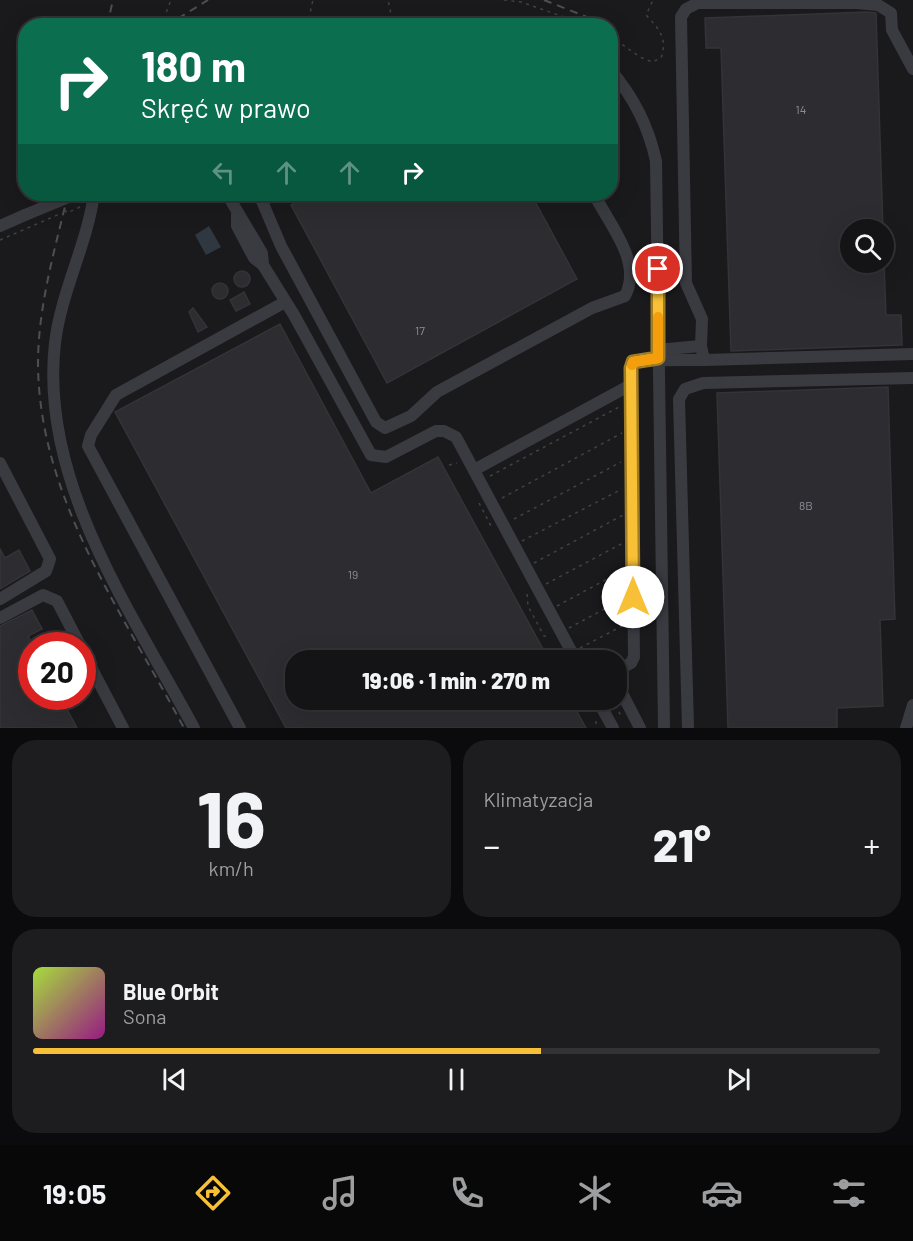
<!DOCTYPE html>
<html lang="pl">
<meta charset="utf-8">
<style>
:root{--surface:#141315;--page:#1d1c1e;--text:#f1f3f6;--muted:#9d9ea0;--line:#333234;--accent:#f7c036}
body{margin:0;font-family:Barlow,sans-serif;background:var(--page);color:var(--text);height:100vh;display:flex;flex-direction:column;font-size:22px;white-space:nowrap}
*{box-sizing:border-box;margin:0}
p{font-size:20px;color:var(--muted)}
.icon{flex:none;width:33px;height:33px;fill:none;stroke:currentColor;stroke-width:2;stroke-linecap:round;stroke-linejoin:round}
.map{position:relative;height:728px;overflow:hidden}
.details{display:flex;flex-direction:column;gap:12px;padding:12px;background:#0b0a0c;flex:1}
.details>*{flex:none}
.hud{position:absolute;left:18px;top:18px;width:600px;height:183px;border-radius:24px;box-shadow:0 6px 24px #0002,0 0 0 2px var(--line);background:#0b6e4f;color:#fff;overflow:hidden}
.tools{position:absolute;left:840px;top:219px;display:grid;gap:12px}
.tools a{display:grid;place-items:center;width:54px;height:54px;border-radius:50%;background:var(--surface);box-shadow:0 6px 24px #0002,0 0 0 2px var(--line);font-size:30px}
.speed{position:absolute;left:18px;top:632px;display:flex;gap:12px;font-size:30px;font-weight:700;text-align:center}
.speed>*{display:grid;place-content:center;width:78px;height:78px;border-radius:50%;background:var(--surface);box-shadow:0 6px 24px #0002,0 0 0 2px var(--line);line-height:1}
.speed .limit{border:9px solid #d22;background:#fff;color:#111}
.pin{position:absolute;display:grid;place-items:center;width:51px;height:51px;color:#fff;margin:-26px;border:3px solid #fff;border-radius:50%;box-shadow:0 2px 6px #0007}
.me{position:absolute;width:66px;margin:-33px;rotate:0deg;stroke-linejoin:round;filter:drop-shadow(0 0 4px #0008)}
.turn{display:flex;align-items:center;gap:21px;height:126px;padding:0 24px;font-size:27px}
.turn .icon{width:78px;height:78px;stroke-width:2.5}
.turn b{display:block;font-size:42px;line-height:51px}
.lanes{display:flex;align-items:center;height:57px;padding:0 24px;background:#0003;justify-content:center;gap:30px;direction:ltr}
.lanes .off{opacity:.35}
.big{font-size:45px;font-weight:800;line-height:1.1}
.details .tile{flex:1;display:flex;flex-direction:column;justify-content:center;gap:9px;min-width:0;padding:0 21px;border-radius:24px;background:var(--page)}
.details .dial{align-items:center;gap:0}
.dial b{font-size:78px;line-height:1}
.song{display:flex;align-items:center;gap:18px}
.cover{width:72px;height:72px;border-radius:9px;background:linear-gradient(135deg,hsl(80 70% 55%),hsl(310 70% 35%))}
.played{height:6px;border-radius:3px;background:linear-gradient(90deg,var(--accent) 60%,var(--line) 60%)}
.keys{display:flex;justify-content:space-around;direction:ltr}
.heat{display:flex;justify-content:space-between;align-items:center;font-size:33px;direction:ltr}
.details .tiles{flex:1;display:grid;gap:12px;grid-template-columns:1fr 1fr}
.tile:last-child{grid-column:span 2}
.trip{position:absolute;left:285px;top:650px;width:342px;height:60px;border-radius:24px;background:var(--surface);box-shadow:0 6px 24px #0002,0 0 0 2px var(--line);font-weight:800;line-height:60px;text-align:center}
.menu{display:flex;height:96px;justify-content:space-around;align-items:center;background:#080808;color:var(--muted)}
.menu .icon{width:42px;height:42px}
.menu .active{color:var(--accent)}
.menu b{font-size:27px;color:var(--text)}
.map>svg:first-child{display:block}
.water{fill:#2f3841}
.building{fill:#2d2c30;stroke:#343338;stroke-width:1.5}
.lines{fill:none;stroke-linecap:round;stroke-linejoin:round}
.path{stroke:#404248;stroke-width:1.5;stroke-dasharray:3 4.5;stroke-linecap:butt}
.minor{stroke:#3a3b41;stroke-width:12}
.rail{stroke:#4d4f56;stroke-width:2;stroke-dasharray:8 6;stroke-linecap:butt}
.minor-bridge{stroke:#3a3b41;stroke-width:12}
.route-casing{stroke:#a17d23;stroke-width:15}
.route{stroke:#f7c036;stroke-width:10}
.slow{stroke:#f59e0b;stroke-width:10}
.labels{text-anchor:middle;stroke-width:6;stroke-linejoin:round;paint-order:stroke}
.number-label{font-size:12px;fill:#8c8e98}
</style>
<div class="map">
<svg width="913" height="728" viewBox="0 0 913 728">
<rect width="100%" height="100%" fill="#1a191c"/>
<path class="water" d="M209,226L221,247L206,255L195,235Z"/>
<g class="building">
<path d="M866,12L876,13L883,230H850V262H884L886,315H901L902,345L731,351L721,48H706L705,18Z"/>
<path d="M312,194H531L577,279L387,383L291,205Z"/>
<circle cx="242" cy="279" r="8"/>
<circle cx="220" cy="291" r="8"/>
<path d="M244,292L250,304L236,311L230,300Z"/>
<path d="M193,308L207,327L198,332L189,312Z"/>
<path d="M280,324L371,493L438,457L549,660H296V699H570L586,728H286L115,412Z"/>
<path d="M888,387L895,619L880,620L883,706L837,708V728H728L717,393Z"/>
<path d="M0,549L5,558L19,550L30,571L0,589Z"/>
<path d="M32,610L42,629L28,636L32,643V696H60L77,728H0V626Z"/>
</g>
<g class="lines">
<g class="path">
<path d="M504,0L521,2L590,26"/>
<path d="M161,26L171,0"/>
<path d="M307,26L313,0"/>
<path d="M385,26L391,14L388,0"/>
<path d="M610,36L640,57L652,62L661,58C668,38 659,29 646,15L653,0"/>
<path d="M104,197L113,194"/>
<path d="M65,210L67,213L80,207"/>
<path d="M0,240L62,213"/>
<path d="M449,465L457,463"/>
<path d="M490,476L621,406"/>
<path d="M502,498L622,433"/>
<path d="M479,503L491,526"/>
<path d="M514,519L621,462"/>
<path d="M522,541L622,489"/>
<path d="M534,563L623,515"/>
<path d="M546,584L623,543"/>
<path d="M527,594L528,606L544,636L550,637"/>
<path d="M557,606L622,571"/>
<path d="M569,628L623,599"/>
<path d="M580,648L624,625"/>
<path d="M611,660L623,653"/>
<path d="M611,699L622,717"/>
<path d="M596,721V728"/>
</g>
<g class="minor">
<path d="M610,69C634,98 648,125 656,161L664,728"/>
<path d="M913,69L892,30L891,13L878,5L857,3H698L686,9L681,17L686,283L702,319L701,346L704,360L913,354"/>
<path d="M94,194C87,245 61,292 55,343C39,481 131,611 194,728"/>
<path d="M227,194L262,253L263,265"/>
<path d="M259,194L281,246L376,422L385,428L411,416L437,392L592,308L625,296C643,262 609,224 594,194"/>
<path d="M262,201L274,194"/>
<path d="M237,214V226L254,258L263,265L294,315L371,455L386,457L436,431H444L456,437L576,660"/>
<path d="M0,226L25,215"/>
<path d="M658,358L667,349L701,346"/>
<path d="M0,463L50,559L46,571L0,599"/>
<path d="M474,470L625,388L631,387"/>
<path d="M0,618L43,595L57,601L80,645"/>
<path d="M82,650L123,728"/>
<path d="M616,671L631,663L634,657L631,368L633,362C657,359 680,360 704,360"/>
<path d="M623,695L640,728"/>
<path d="M597,699L613,728"/>
<path d="M240,728L88,446L91,435L116,395L285,302"/>
<path d="M688,728L679,399L685,389L703,383L913,378"/>
<path d="M906,728L913,705"/>
</g>
<g class="rail">
<path d="M544,0L597,21"/>
<path d="M107,26L113,0"/>
<path d="M166,26L208,0"/>
<path d="M68,194C55,249 38,306 38,364C39,499 123,613 184,728"/>
</g>
<path class="minor-bridge" d="M25,215L76,194"/>
</g>
<g class="lines">
<defs>
<path id="route" d="M633,597L631,368L633,362L658,358V269"/>
</defs>
<use href="#route" class="route-casing"/>
<use href="#route" class="route"/>
<path class="slow" d="M632,365L633,362L658,358V317"/>
</g>
<g class="labels">
<g class="number-label">
<text x="801" y="114">14</text>
<text x="420" y="335">17</text>
<text x="806" y="510">8B</text>
<text x="353" y="579">19</text>
</g>
</g>
</svg>
<div class="tools">
<a><svg class="icon" aria-label="search" viewBox="0 0 24 24"><circle cx="10" cy="10" r="6"/><path d="M15 15l6 6"/></svg></a>
</div>
<div class="speed"><div class="limit">20</div></div>
<div class="pin" style="left:658px;top:269px;background:#d93025"><svg class="icon" aria-label="arrive" viewBox="0 0 24 24"><path d="M6 21V4h12l-3 4 3 4H6"/></svg></div>
<svg class="me" style="left:633px;top:597px" viewBox="-20 -20 40 40"><circle r="19" fill="#fff"/><path d="M0-13L10 11 0 6-10 11z" fill="#f7c036"/></svg>
<div class="trip">19:06 · 1 min · 270 m</div>
<div class="hud">
<div class="turn"><svg class="icon" aria-label="right" viewBox="0 0 24 24"><path d="M7 20v-9h11M14 6l5 5-5 5"/></svg><div><b>180 m</b>Skręć w prawo</div></div>
<div class="lanes"><svg class="icon off" aria-label="left" viewBox="0 0 24 24"><path d="M17 20v-9H6M10 6l-5 5 5 5"/></svg><svg class="icon off" aria-label="ahead" viewBox="0 0 24 24"><path d="M12 20V5M6 11l6-6 6 6"/></svg><svg class="icon off" aria-label="ahead" viewBox="0 0 24 24"><path d="M12 20V5M6 11l6-6 6 6"/></svg><svg class="icon" aria-label="right" viewBox="0 0 24 24"><path d="M7 20v-9h11M14 6l5 5-5 5"/></svg></div>
</div>
</div>
<section class="details">
<div class="tiles">
<div class="tile dial"><b>16</b><p>km/h</p></div>
<div class="tile"><p>Klimatyzacja</p>
<div class="heat"><a>−</a><b class="big">21°</b><a>+</a></div>
</div>
<div class="tile">
<div class="song"><i class="cover"></i><div><b>Blue Orbit</b><p>Sona</p></div></div>
<div class="played"></div>
<div class="keys"><svg class="icon" aria-label="previous" viewBox="0 0 24 24"><path d="M18 5L8 12l10 7zM5 5v14"/></svg><svg class="icon" aria-label="pause" viewBox="0 0 24 24"><path d="M8 5v14M16 5v14"/></svg><svg class="icon" aria-label="next" viewBox="0 0 24 24"><path d="M6 5l10 7-10 7zM19 5v14"/></svg></div>
</div>
</div>
</section>
<nav class="menu">
<b>19:05</b>
<svg class="icon active" aria-label="directions" viewBox="0 0 24 24"><path d="M12 3l9 9-9 9-9-9zM9 14v-3h6M13 9l2 2-2 2"/></svg>
<svg class="icon" aria-label="music" viewBox="0 0 24 24"><path d="M9 18V5l10-2v13"/><circle cx="6" cy="18" r="3"/><circle cx="16" cy="16" r="3"/></svg>
<svg class="icon" aria-label="phone" viewBox="0 0 24 24"><path d="M5 4h4l2 5-3 2q2 4 5 5l2-3 5 2v4C11 20 4 13 5 4z"/></svg>
<svg class="icon" aria-label="climate" viewBox="0 0 24 24"><path d="M12 3v18M4 7l16 10M4 17L20 7"/></svg>
<svg class="icon" aria-label="car" viewBox="0 0 24 24"><path d="M5 17H2v-5l4-1 3-4h7l3 4 3 1v5h-3M9 17h6M6 11h13"/><circle cx="7" cy="17" r="2"/><circle cx="17" cy="17" r="2"/></svg>
<svg class="icon" aria-label="filters" viewBox="0 0 24 24"><path d="M4 7h16M4 17h16"/><circle cx="9" cy="7" r="2"/><circle cx="15" cy="17" r="2"/></svg>
</nav>
